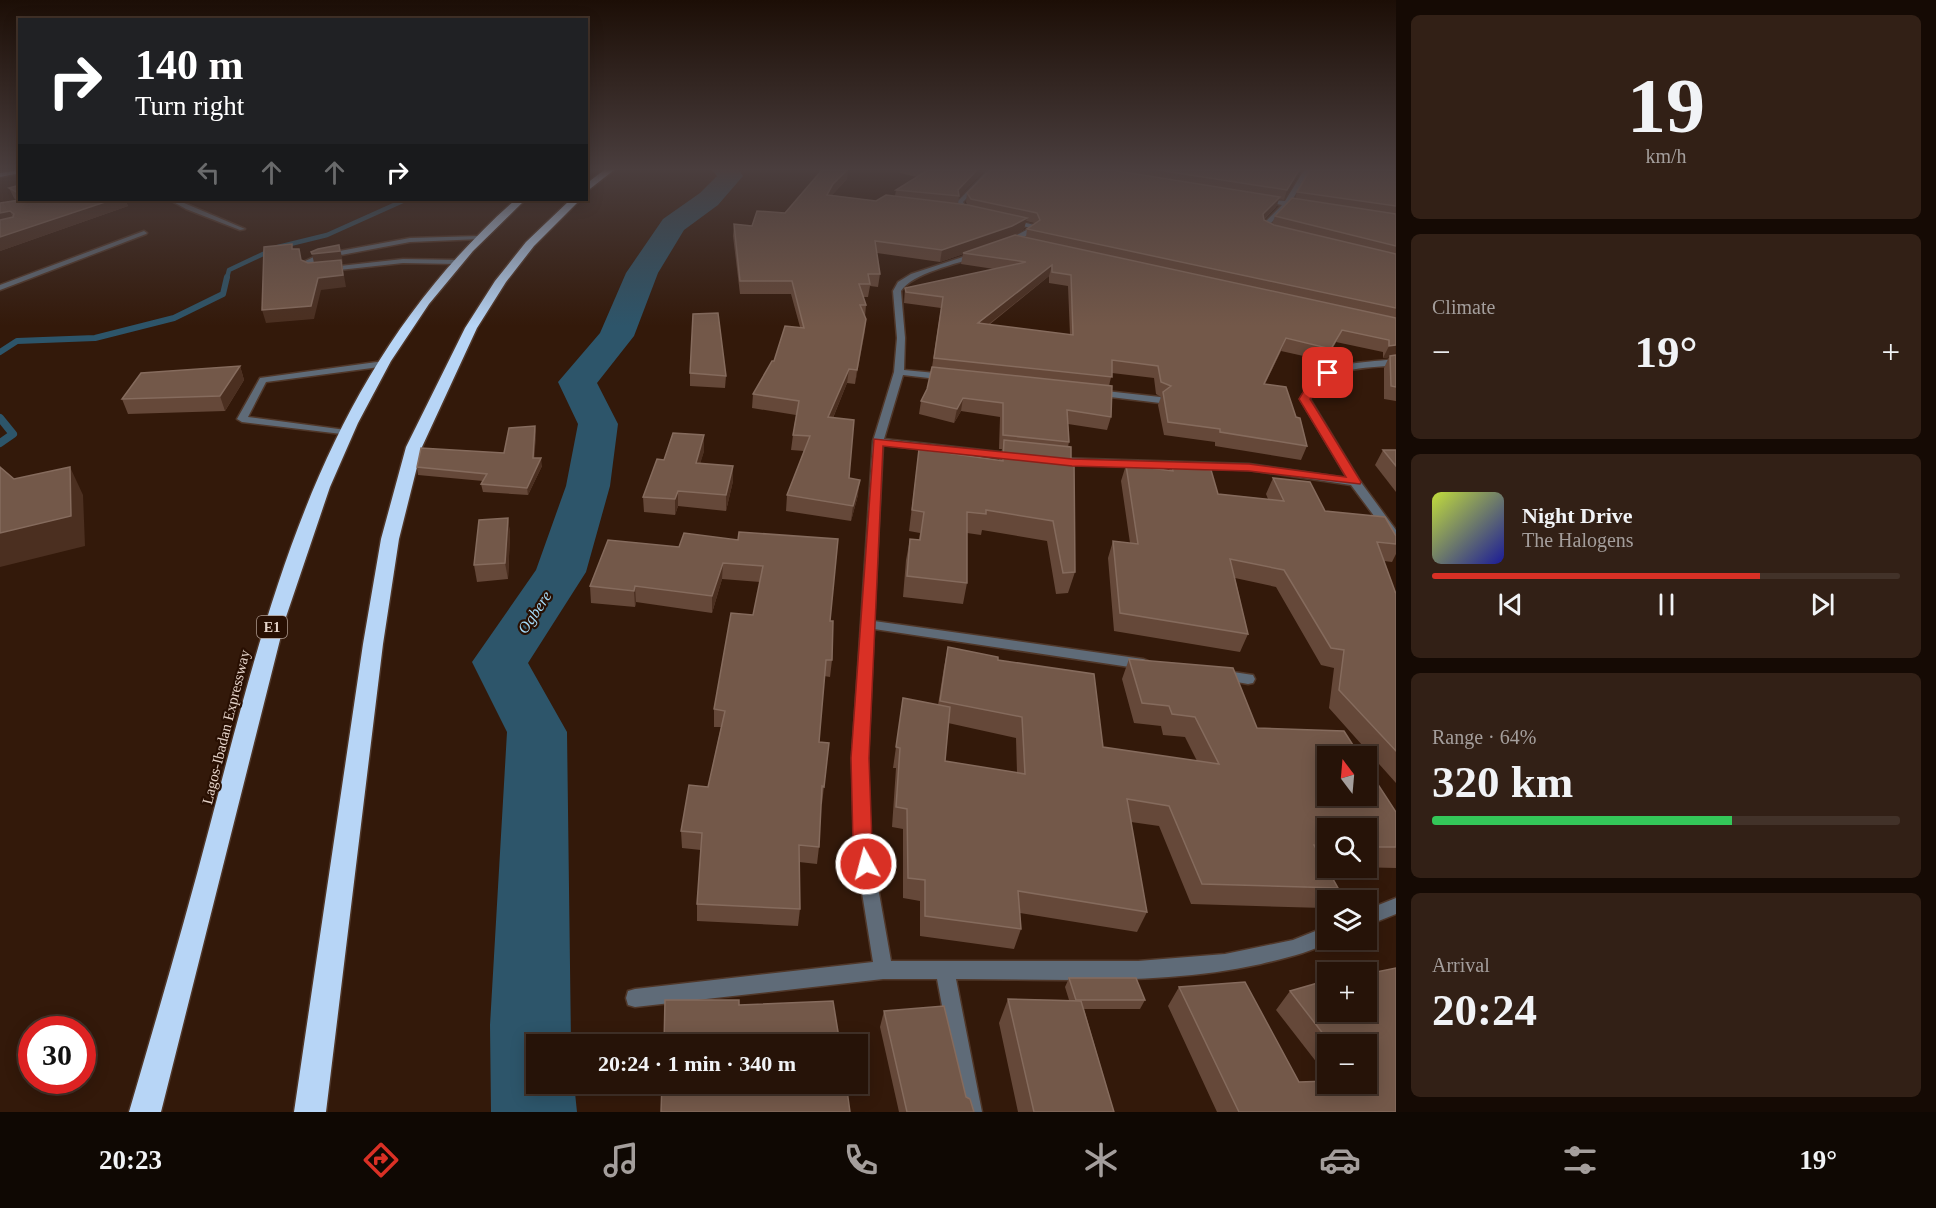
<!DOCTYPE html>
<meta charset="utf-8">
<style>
:root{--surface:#261308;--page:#322016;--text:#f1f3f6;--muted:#a49e9c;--line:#423229;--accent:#d93025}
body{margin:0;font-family:"Times New Roman",serif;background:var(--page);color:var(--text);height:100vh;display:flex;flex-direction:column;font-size:22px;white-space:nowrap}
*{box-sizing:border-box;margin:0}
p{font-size:20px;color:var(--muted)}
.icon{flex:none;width:33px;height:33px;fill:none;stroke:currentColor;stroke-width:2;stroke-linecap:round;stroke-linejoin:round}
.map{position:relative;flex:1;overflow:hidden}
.side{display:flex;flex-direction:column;gap:15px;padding:15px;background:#150a04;width:540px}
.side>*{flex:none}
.hud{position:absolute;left:18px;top:18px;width:570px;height:183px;border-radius:0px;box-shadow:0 3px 15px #0003,0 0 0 2px var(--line);background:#202124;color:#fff;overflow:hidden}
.needle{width:39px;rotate:344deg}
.buttons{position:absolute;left:1317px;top:746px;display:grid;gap:12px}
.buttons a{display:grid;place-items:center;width:60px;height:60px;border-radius:0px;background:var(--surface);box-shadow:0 3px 15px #0003,0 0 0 2px var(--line);font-size:30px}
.speed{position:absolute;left:18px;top:1016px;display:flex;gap:12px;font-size:30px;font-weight:700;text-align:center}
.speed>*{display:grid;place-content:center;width:78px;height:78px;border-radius:50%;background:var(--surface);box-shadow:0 3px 15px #0003,0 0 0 2px var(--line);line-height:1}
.speed .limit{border:9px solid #d22;background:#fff;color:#111}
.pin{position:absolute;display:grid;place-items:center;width:51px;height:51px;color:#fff;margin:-26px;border-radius:12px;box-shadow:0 3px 9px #0006}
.me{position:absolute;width:66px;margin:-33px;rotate:353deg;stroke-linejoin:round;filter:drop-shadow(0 0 4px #0008)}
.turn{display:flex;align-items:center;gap:21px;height:126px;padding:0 18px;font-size:27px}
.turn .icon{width:78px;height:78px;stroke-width:2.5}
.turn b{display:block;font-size:42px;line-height:51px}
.lanes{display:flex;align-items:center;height:57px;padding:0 18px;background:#0003;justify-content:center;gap:30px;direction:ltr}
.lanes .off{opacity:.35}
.big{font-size:45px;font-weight:700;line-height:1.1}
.side .card{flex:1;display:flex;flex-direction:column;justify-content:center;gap:9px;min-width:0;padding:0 21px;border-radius:9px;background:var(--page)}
.side .dial{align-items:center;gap:0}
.dial b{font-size:78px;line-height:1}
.song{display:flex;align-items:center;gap:18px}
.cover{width:72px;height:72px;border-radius:9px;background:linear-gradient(135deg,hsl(70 70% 55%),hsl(240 70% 35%))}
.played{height:6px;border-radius:3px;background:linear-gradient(90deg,var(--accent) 70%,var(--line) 70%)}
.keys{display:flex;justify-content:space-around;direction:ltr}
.heat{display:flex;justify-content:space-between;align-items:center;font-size:33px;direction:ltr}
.charge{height:9px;border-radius:4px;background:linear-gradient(90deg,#34c759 64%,var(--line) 0)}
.trip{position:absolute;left:526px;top:1034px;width:342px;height:60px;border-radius:0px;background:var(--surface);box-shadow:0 3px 15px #0003,0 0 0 2px var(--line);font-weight:700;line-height:60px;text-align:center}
.dock{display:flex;height:96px;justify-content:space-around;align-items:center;background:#0f0803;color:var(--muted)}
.dock .icon{width:42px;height:42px}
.dock .current{color:var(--accent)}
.dock b{font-size:27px;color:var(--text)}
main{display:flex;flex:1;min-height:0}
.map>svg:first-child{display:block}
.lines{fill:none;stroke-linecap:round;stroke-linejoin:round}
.stream-far2{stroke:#2d556a;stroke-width:4.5}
.stream-far1{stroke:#2d556a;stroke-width:6}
.stream{stroke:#2d556a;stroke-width:8}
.river{fill:#2d556a;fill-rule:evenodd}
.service-casing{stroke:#503729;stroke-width:3}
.minor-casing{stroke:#503729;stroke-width:3}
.primary-casing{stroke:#503729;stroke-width:3}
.motorway-casing{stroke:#503729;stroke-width:3}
.service{fill:#5f6b78;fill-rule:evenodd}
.minor{fill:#5f6b78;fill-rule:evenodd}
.primary{fill:#9eb7d2;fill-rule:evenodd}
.motorway{fill:#b7d5f6;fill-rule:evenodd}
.wall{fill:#654839;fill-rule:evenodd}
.shaded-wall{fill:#4b2f20}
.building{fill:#735849;stroke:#856b5d;stroke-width:1.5;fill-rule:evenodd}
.route{fill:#d93025;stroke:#8d1f18;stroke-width:1.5}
.labels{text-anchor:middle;stroke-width:4.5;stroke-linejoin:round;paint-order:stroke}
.shield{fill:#280f02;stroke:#ad998e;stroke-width:1.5}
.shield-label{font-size:14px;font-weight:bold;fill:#e6d4ca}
.street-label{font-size:15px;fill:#e6d4ca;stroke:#280f02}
.water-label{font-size:16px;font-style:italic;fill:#a5dbf9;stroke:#280f02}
</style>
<main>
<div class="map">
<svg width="1396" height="1112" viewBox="0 0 1396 1112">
<rect width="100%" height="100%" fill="#33190a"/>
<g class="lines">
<path class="stream-far2" d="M227,278L229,270L278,247L327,235L405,200"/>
<path class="stream-far1" d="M0,352L17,341L95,338L174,318L223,294L227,277"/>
<path class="stream" d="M0,418L13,434L0,443"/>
<path class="river" d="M712,170H739L743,176L718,205L684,230L658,273L634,336L597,383L618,424L610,486L586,572L528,663L567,732L571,1044H537V1083H574L577,1112H491L490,1025L507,732L472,662L536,570L566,486L578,424L558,382L600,333L626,273L663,219L700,193L717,176Z"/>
<defs>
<g id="service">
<path d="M170,200H177L245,229L240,230L186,209Z"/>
<path d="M479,236L481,237V239L410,242L320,259L311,263L313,269L403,259L460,260L461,262L457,264L403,263L312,273L306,271L303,262L318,255L410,238Z"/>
<path d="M384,361L387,362V366L266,382L248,417L346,430L350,431V435L242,422L237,419L260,378Z"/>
</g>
<g id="minor">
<path d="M988,170H995L963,202L969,212L964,213L957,202Z"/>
<path d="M1304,170H1310L1291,202L1305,205V207L1288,206L1267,227L1271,229V231L1261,228V226L1282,205L1262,201V199L1285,201Z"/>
<path d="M1011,219L1034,225L1037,229L1012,245H1006V241L1030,228L1009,222V220Z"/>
<path d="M144,231L147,233L146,234L0,290V285Z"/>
<path d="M975,253L979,255L978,257C958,263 911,274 901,291L905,338L904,370L946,374L951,377L946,380L903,375L884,439L1017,454L1022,457L1017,460L883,445L874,621L1143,659L1148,661L1150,664L1148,667L1143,669L874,629L868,758L870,842L891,961H1138L1225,954L1293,940L1328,926V939H1335C1313,952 1286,958 1261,964C1162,986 1057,979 956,979L982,1112H962L937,979H883L635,1007L628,1005L626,998L628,991L635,989L873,962L854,842L852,758L873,441L894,372L897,338L893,291L898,282L911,274Z"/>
<path d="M1396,359V365C1363,369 1328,365 1310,399L1360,481L1396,530V542L1392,540L1351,485L1249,470L1058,464L1053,461L1058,458L1249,464L1347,478L1300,399C1322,359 1357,364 1396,359Z"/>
<path d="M1097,390L1160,397L1165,400L1160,403L1094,395V391Z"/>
<path d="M1220,670L1253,675L1255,679L1253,683L1248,684L1215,678L1213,675L1215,672Z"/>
<path d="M1396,898V914L1366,926V910Z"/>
</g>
<path id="primary" d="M20,170V173L0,177V173Z"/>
<g id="motorway">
<path d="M604,170H614L586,192V184Z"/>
<path d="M515,200H525L473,251L429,304L391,361L358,423L330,487L285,620L161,1112H129C157,1016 185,921 210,825C272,589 324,369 515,200Z"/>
<path d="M570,200H580L534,246L506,282L477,328L422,447L399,539L383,644L326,1112H294L363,644L381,539L406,447L465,328L495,281L526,242Z"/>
</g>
</defs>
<use href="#service" class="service-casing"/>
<use href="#minor" class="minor-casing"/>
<use href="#primary" class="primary-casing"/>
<use href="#motorway" class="motorway-casing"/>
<use href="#service" class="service"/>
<use href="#minor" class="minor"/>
<use href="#primary" class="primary"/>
<use href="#motorway" class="motorway"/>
</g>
<g class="wall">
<path d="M900,170H985L959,197L958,204L967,205L966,202L967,193L990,170H1301L1284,200L1279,199L1276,207L1264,220L1272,224L1275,216L1295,199L1297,192L1396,170V401L1384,399V368L1389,357L1383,358V352L1336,342L1326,361L1281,351L1265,384L1296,417L1307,446L1301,460L1215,446V442L1164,435L1158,405L1161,397L1156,394L1154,378L1112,373L1109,386L1111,417L1107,430L1068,424L1069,442L1068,447L1075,572L1068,593L1056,594L1047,541L982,530L981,535L967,533V583L963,604L903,597L906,560L910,539L919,540L920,533L909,531L919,449L999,460L1002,449H999L1000,417L961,411L954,423L919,414L921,401L927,389L932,367L941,308L904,303L905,288L994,269L961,264L963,254L940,262L877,253L880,274L878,287L870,286L868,297H863L866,305L865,317L866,319L855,384L847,383L833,418L849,478L858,495L851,521L786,511L787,495L804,451L791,450L793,435L796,415L752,408L753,394L774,361L800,327L791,294H740L733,236L734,224L752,226L785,213L847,179L832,195L876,201L895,196L896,190L917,177L900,173ZM1026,221L1034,223L1035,224L1027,229L1026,237L1015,235L1024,229ZM1049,276V283L1068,286L1070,335L989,325Z"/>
<path d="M20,185V200H125L128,206L0,251V203L16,200L14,198L9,188Z"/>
<path d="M240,366L244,380L225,411L128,414L122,399Z"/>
<path d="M690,373L726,376L725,388L690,386Z"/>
<path d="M535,426L536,434L534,458L542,466L528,495L483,492L481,484L483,481L418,475L417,467L504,453Z"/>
<path d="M1383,450H1396V492L1375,465Z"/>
<path d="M704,451L700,463L733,481L726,511L678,506L675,515L644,512L643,497L664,460Z"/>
<path d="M1126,465L1169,470L1172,465L1218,494L1268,499L1266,494L1273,478L1325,511L1396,536V554L1392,562L1384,561L1396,594V783L1329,708L1334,668L1321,665L1276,587L1235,578L1248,634L1240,652L1114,631L1108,558L1113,541L1130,543L1121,481Z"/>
<path d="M508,518L510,534L508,579L477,582L474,565Z"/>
<path d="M738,540L830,621L832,660L830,677L824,676L819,742L829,743L822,804H821L819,847L817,864L799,862L800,909L798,926L697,921V904L701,850L682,848L681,831L708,787L721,727H714V709L753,615L760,582L722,579L712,613L636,602L635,607L591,603L590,586L679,547Z"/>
<path d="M948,647L998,660L1103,747L1197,761L1185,737L1163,735L1161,726L1134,723L1122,679L1129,659L1257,728L1396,812V868L1354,867H1366V828H1328V866H1326L1338,888L1330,900H1328V903L1324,908L1191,904L1159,826L1131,822L1147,912L1137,932L1020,913L1021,929L1014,949L920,936V901L903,898V829L892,827L896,768H893L903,698L938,705L944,667ZM948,723L1016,738L1017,773L945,761Z"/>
<path d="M1396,968V1112H1217L1168,1006L1179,987L1245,982L1299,1082L1328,1081V1083H1366V1044H1328V1077L1276,1010L1290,991L1328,980V1011H1366V974Z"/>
<path d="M1069,978L1145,1000L1140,1009H1084L1114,1112H1018L999,1023L1008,999L1069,1000L1065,987Z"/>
<path d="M884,1011L966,1097L974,1112H899L880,1027Z"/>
</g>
<g class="shaded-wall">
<path d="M847,170H848L847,179L832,195H827L833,184Z"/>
<path d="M977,170H985L959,197L958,190Z"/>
<path d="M1299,170H1301L1284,200L1287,190Z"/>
<path d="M1280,197L1276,207L1259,224L1263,214Z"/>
<path d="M111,200H125L128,206L0,251V237Z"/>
<path d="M10,211L15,222L0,225V213Z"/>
<path d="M1027,218L1024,229L1010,238L940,262L942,250Z"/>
<path d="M339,245L342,257L343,263L342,264L346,287L321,290L314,319L266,323L262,310L315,267L312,254Z"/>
<path d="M1052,265L1049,276L975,335L978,323Z"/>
<path d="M866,319L865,332L855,384L857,370Z"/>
<path d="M1342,330L1336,342L1326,361L1331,349Z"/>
<path d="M1286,338L1281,351L1259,396L1264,384Z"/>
<path d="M1396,345V357L1383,358L1389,346Z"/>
<path d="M240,366L244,380L225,411L220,396Z"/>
<path d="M849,369L847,383L827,432L828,417Z"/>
<path d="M963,398L961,411L954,423L957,409Z"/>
<path d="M535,426L536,434L534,465L533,458Z"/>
<path d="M704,435V451L696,478V463Z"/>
<path d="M541,458L542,466L528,495L527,488Z"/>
<path d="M733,466V481L726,511V495Z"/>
<path d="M70,467L83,495L85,546L0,567V533Z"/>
<path d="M860,480L858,495L851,521L853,506Z"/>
<path d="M678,491V506L675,515V499Z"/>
<path d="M508,518L510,534L508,579L505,563Z"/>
<path d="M723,563L722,579L712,613V596Z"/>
<path d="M635,586L636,602L635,607L634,591Z"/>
</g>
<g class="building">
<path d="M822,170H847L833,184L827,195L876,201L886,195L968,205L1027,218L1012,226L942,250L875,241L880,274H868L870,284H859L866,305H860L866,319L857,370L849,369L828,417L854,420L849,478L860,480L853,506L787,495L810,436L793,435L799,401L753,394L772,361H774L785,326L804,328L792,281H740L734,224L752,226L757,211L785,213Z"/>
<path d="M928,170H977L958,190L959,196L896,190Z"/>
<path d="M990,170H1111L1280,197L1263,214L1264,220L1274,225L1396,254V308L1027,229L1040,220L1037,213L971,199L967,193Z"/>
<path d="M1158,170H1299L1287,190Z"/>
<path d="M1310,170H1396V206L1297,192Z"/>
<path d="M20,185V194L9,188Z"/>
<path d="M1292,198L1396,214V246L1275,216Z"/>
<path d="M20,200H111L0,237V220L13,217L14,214L10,211L0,213V203Z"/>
<path d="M1015,235L1396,318V345L1389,346V340L1342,330L1331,349L1286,338L1264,384L1286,387L1296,417L1300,418L1307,446L1220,432V429L1168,422L1163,392L1171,386L1161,382L1158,366L1112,360V377L934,358L943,297L906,292L905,288L1026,262L963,253ZM1052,265V272L1071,275L1073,335L978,323Z"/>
<path d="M292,244V249H299L301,260L308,263L341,260L343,275L318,278L311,306L262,310L264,247Z"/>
<path d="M339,245L340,251L312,254L311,252L318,249Z"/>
<path d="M718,313L726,376L690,373L693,314Z"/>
<path d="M1396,355V387L1391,386L1390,356Z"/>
<path d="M240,366L220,396L122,399L141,373Z"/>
<path d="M932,367L1112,386L1111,417L1067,410L1069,442L1003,435V403L963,398L957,409L921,401L927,389Z"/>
<path d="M535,426L533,458H541L527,488L481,484L487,474L417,467L421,448L504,453L509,428Z"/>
<path d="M673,433L704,435L696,463L733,466L726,495L678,491L675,499L643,497L657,459L664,460Z"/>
<path d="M1004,440L1071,447V460H1074L1075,572L1063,573L1053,521L986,510V514L967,512V583L907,576L910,539L920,540L924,512L912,510L919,449L1003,461Z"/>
<path d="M1383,450H1396V466Z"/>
<path d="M1126,465L1173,471L1172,465L1211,470L1218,494L1284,501L1273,478L1310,482L1325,511L1385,517L1396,536V544L1377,542L1396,594V751L1339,690L1344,650L1331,648L1284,570L1230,559L1248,634L1120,613L1113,541L1138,544Z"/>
<path d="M0,467L14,479L70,467L71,516L0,533Z"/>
<path d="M508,518L505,563L474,565L479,520Z"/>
<path d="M739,532L838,539L830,621H833L832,660H826L819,742L829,743L824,787L822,786L819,847L799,845L800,909L697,904L702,833L681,831L689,785L708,787L725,711L714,709L731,613L753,615L763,566L723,563L712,596L635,586L634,591L590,586L608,540L679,547L684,533L738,540Z"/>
<path d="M948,647L998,657V660L1094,674L1103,747L1219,764L1195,717L1172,714L1169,706L1142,703L1129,659L1233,668L1257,728L1344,731L1360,756H1328V795H1366V766L1396,812V847H1366V828H1328V846L1314,845L1338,888L1202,884L1169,806L1127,799L1147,912L1018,891L1021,929L925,916V880L908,878L907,809L896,807L900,748L896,747L903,698L950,707L945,761L1025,774L1022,717L940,701Z"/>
<path d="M1396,968V1112H1239L1179,987L1245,982L1299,1082L1328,1081V1083H1366V1044H1331L1290,991L1328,980V1011H1366V974Z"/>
<path d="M1069,978H1136L1145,1000H1076Z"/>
<path d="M1008,999L1081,1001L1114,1112H1034Z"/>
<path d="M665,1000H739V1005L833,1001L840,1044H664Z"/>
<path d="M944,1006L966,1097L970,1099L974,1112H907L884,1011Z"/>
<path d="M662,1083H846L850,1112H661Z"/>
</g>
<linearGradient id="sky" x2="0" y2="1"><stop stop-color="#1c0e06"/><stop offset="0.52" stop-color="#4a3e3e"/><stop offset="1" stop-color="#4a3e3e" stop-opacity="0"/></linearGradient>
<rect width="1396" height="326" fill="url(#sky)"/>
<path class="route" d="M1328,370L1333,373L1310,399L1361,482L1360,484L1249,471L1072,466L883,446L869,758L872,843L876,864L873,870L866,872L859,870L853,843L851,758L874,439L1072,459L1249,464L1346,477L1299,399L1305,389Z"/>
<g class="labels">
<rect class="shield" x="257" y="616" width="30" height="22" rx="4.5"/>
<g class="shield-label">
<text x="272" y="632">E1</text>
</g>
<g class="street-label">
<text transform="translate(226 727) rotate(-76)" y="5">Lagos-Ibadan Expressway</text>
</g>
<g class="water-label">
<text transform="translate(534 612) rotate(-56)" y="6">Ogbere</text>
</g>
</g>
</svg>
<div class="buttons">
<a><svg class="needle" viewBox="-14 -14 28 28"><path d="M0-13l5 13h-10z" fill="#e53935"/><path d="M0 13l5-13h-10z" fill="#a49e9c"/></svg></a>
<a><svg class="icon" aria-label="search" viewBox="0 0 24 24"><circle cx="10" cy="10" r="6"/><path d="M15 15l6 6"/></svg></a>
<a><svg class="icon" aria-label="layers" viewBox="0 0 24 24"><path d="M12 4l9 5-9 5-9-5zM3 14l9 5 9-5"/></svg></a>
<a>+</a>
<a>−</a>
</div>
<div class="speed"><div class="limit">30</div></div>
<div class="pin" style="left:1328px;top:373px;background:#d93025"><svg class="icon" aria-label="arrive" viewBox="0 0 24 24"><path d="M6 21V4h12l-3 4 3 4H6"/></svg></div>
<svg class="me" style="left:866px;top:864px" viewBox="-20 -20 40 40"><circle r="17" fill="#d93025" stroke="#fff" stroke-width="3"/><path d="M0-11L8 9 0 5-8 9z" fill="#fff"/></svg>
<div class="trip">20:24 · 1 min · 340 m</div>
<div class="hud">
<div class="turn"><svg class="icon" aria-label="right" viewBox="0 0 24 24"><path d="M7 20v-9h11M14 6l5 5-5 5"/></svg><div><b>140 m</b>Turn right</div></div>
<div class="lanes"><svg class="icon off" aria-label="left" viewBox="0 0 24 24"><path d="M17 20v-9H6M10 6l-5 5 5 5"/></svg><svg class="icon off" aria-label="ahead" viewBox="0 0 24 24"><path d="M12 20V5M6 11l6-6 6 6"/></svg><svg class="icon off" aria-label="ahead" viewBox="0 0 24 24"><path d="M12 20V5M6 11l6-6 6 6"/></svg><svg class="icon" aria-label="right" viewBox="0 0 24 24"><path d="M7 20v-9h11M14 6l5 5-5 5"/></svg></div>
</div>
</div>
<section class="side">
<div class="card dial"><b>19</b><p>km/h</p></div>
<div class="card"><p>Climate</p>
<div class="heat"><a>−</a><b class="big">19°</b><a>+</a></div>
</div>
<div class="card">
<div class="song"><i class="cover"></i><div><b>Night Drive</b><p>The Halogens</p></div></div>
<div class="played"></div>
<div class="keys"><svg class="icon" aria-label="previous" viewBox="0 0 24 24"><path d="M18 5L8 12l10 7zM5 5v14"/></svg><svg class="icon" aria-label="pause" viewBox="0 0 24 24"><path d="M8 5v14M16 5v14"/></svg><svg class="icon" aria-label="next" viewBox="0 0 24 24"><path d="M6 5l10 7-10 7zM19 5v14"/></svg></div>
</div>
<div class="card"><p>Range · 64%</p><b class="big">320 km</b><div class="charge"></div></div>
<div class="card"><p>Arrival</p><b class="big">20:24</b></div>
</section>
</main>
<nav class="dock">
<b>20:23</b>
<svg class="icon current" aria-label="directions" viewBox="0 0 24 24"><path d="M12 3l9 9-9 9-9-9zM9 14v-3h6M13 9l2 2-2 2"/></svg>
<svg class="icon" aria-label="music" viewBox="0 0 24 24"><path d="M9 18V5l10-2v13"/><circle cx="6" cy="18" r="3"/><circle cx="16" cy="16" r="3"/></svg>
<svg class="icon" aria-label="phone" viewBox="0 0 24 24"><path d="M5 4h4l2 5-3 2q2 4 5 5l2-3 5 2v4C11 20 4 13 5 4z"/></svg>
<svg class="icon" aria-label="climate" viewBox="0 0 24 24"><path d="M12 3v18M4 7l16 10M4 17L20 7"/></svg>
<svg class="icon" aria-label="car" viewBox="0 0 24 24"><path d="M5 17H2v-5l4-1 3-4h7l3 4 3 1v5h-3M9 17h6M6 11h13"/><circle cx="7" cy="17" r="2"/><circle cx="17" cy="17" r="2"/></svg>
<svg class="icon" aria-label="filters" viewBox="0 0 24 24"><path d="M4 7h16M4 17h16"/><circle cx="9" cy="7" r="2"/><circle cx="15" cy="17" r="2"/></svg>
<b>19°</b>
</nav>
